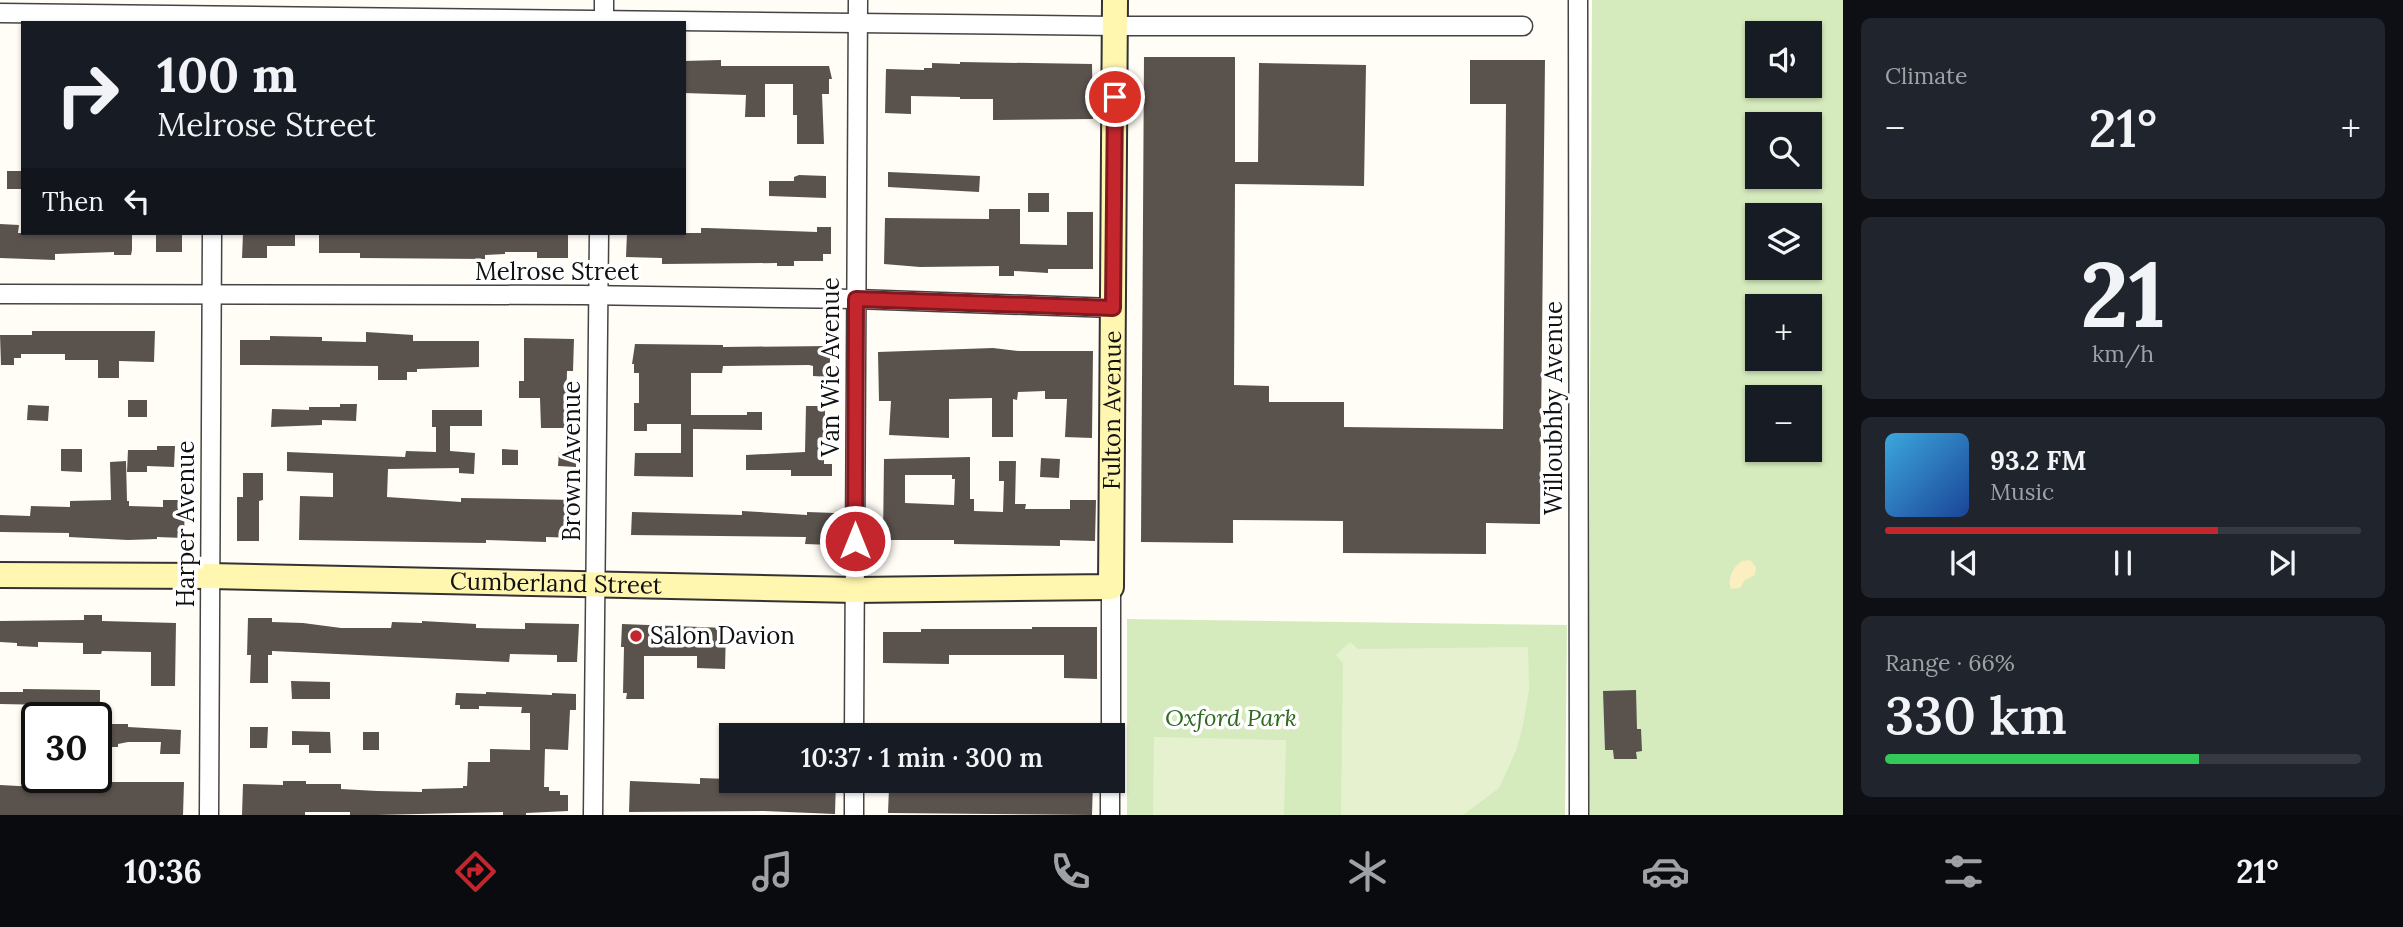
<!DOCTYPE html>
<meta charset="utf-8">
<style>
:root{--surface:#171b24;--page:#20242c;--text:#f1f3f6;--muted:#9ea1a6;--line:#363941;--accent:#c4262e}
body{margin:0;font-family:Lora,serif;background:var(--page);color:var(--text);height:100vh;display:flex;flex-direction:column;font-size:26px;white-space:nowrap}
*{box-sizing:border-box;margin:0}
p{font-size:23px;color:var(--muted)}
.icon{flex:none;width:38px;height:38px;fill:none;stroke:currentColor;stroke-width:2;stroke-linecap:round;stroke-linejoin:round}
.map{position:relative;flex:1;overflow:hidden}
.sheet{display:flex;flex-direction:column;gap:18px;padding:18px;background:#0d0f14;width:560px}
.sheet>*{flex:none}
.hud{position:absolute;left:21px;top:21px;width:665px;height:214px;border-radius:0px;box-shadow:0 2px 5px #0004;background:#171b24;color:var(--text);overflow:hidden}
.controls{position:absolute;left:1745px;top:21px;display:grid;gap:14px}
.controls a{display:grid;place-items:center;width:77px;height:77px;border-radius:0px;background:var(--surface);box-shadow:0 2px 5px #0004;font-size:35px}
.speed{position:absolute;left:21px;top:702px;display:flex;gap:14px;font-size:35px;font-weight:700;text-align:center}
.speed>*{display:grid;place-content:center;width:91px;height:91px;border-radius:50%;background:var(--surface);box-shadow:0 2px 5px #0004;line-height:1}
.speed .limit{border:4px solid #111;border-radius:10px;background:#fff;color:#111}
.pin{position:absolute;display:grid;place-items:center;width:60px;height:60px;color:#fff;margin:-30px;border:4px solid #fff;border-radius:50%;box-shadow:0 2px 7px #0007}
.me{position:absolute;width:77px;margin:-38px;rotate:0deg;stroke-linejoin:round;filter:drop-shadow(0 0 5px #0008)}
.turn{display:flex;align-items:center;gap:24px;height:147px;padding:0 21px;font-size:32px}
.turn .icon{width:91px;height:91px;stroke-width:2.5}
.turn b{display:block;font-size:49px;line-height:60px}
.then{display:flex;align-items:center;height:66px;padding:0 21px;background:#0003;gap:14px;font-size:26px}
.big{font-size:52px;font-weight:600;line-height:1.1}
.sheet .tile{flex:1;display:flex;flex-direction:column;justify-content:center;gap:10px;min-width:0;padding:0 24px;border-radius:10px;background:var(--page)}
.sheet .dial{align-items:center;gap:0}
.dial b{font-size:91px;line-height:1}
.song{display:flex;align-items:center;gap:21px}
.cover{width:84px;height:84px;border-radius:10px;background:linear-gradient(135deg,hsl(200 70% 55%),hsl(220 70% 35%))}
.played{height:7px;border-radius:4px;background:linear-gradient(90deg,var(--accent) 70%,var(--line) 70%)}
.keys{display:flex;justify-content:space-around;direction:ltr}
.heat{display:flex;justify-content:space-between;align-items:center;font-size:38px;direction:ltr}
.charge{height:10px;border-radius:5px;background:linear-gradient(90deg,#34c759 66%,var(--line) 0)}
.trip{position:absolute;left:719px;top:723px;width:406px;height:70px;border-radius:0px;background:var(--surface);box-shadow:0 2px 5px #0004;font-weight:600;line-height:70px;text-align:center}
.tab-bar{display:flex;height:112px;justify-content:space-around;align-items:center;background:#090b0e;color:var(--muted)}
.tab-bar .icon{width:49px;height:49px}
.tab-bar .current{color:var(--accent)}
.tab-bar b{font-size:32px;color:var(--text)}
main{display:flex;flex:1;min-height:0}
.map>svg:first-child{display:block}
.green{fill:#d5ebbd;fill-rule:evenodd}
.sand{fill:#fbeec1}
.pitch{fill:#e6f2cf}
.building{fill:#5a524d;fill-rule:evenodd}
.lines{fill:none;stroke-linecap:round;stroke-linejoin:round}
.street-casing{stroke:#444;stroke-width:21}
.secondary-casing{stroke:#333;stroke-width:28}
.street{stroke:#fff;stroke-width:18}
.secondary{stroke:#fff6b0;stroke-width:24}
.route-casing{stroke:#7f191e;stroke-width:18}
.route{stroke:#c4262e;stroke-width:12}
.poi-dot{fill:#c4262e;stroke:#fff;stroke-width:2.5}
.labels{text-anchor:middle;stroke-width:7;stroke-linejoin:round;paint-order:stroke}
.street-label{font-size:24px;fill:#111;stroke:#fff}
.poi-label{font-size:24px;fill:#111;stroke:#fff;text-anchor:start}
.park-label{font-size:24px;font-style:italic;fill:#2f6b1f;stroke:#fff}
</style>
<main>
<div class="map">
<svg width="1843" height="815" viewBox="0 0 1843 815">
<rect width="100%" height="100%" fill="#fffdf5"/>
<g class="green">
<path d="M1592,0H1843V815H1588ZM1757,33H1810V86H1757ZM1757,124H1810V177H1757ZM1757,215H1810V268H1757ZM1757,306H1810V359H1757ZM1757,397H1810V450H1757Z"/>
<path d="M1127,619L1567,625L1565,815H1127Z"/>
</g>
<path class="sand" d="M1750,560L1756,567L1755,575L1745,580L1740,588L1731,589C1727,578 1733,567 1742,561Z"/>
<g class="pitch">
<path d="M1350,642L1358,649L1528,647L1529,689L1523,725L1516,751L1499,788L1463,815H1341L1343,663L1336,655Z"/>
<path d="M1154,737L1286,740L1284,815H1153Z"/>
</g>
<g class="building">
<path d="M1144,57H1235V162H1258L1259,63L1366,65L1364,186L1235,184L1234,385L1269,386V402H1344V427L1503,429L1506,104H1470V60H1545L1540,524L1486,523V554L1343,553V521L1233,520V543L1141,542Z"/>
<path d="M721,60V66H829L832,79H829V94H822L824,144H797V115H793V84H765V117H745L746,95L684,93V61Z"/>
<path d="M960,62L1092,64L1093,119L993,120V99H960V97L911,96V114L885,113L886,69L924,70V68H932V63L960,64Z"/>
<rect x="7" y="171" width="16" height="18"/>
<path d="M888,172L980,176L979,192L888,187Z"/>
<path d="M799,175L826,176V198L769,196V181H794V177Z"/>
<rect x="1028" y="193" width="21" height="19"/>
<path d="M989,209H1020V244L1067,245V212H1093V269H1048V273L1014,271V276H999V266L920,267L884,264L885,218L989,219Z"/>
<path d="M0,224L19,225L18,233H132V250L131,255H114V252L55,254V260L0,258Z"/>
<path d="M817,227H831V254H823V261H794V266H777V263L662,264V258L626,257L627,233H701V228H707L817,232Z"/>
<rect x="156" y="233" width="26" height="19"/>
<path d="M243,233H295V246H267V258H242Z"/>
<path d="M319,233L568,234V258H537V252H505V254L485,255V259L360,258V253H319Z"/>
<path d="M32,331H155L154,362L119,361V378H98V360H65V354H21V358H14V365H1L0,335H32Z"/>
<path d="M366,332L413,335V341H479V367L417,369V372H407V380H378V366L240,365V340H270V336L322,337V341L366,342Z"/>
<path d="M524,338L574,339L573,371H567L566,406L571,405V409H577V425H571V428H541L540,398H519V381H524Z"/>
<path d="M635,344L723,345V347L830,346V377L813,376V366L809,365L723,366L722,373H691V415H747V412H762V430L693,429V477L634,476L635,453H681V424H647V431H634V403H639V373H634V364H632Z"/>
<path d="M993,348L1019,351H1093L1092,438L1065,437L1067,399H1045V391L1018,392L1017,400L1013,399V437H992V398L949,399V438L889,435L891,401H879L878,352Z"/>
<rect x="128" y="400" width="19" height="17"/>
<path d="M340,404H357L356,421L322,420V425L271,427L272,409L309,410V407H340Z"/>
<path d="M28,405L49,406L48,421L27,420Z"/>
<path d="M806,406H818L819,409H825V420H829V438H824V464H832V476H791V470H746V455L805,452Z"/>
<path d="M432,410H482V426H450V451L475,453L474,474L459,473V468L388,469L387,497L461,502V498L577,500V538L546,537V542L486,540V543L299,540L300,496L333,497V473L287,471V452L405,457L406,451L436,452V427H432Z"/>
<path d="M157,446H175L174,467L147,466V472H127L128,450H157Z"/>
<path d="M61,449H82V472L61,471Z"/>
<path d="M502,449L518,450V465H502Z"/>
<path d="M559,452H576V467L558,466Z"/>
<path d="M970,457V499H974V511L1003,512L1004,481H999V461H1016L1015,504H1026L1025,509H1070V500H1096L1095,541L1060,540V546L954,544V540H883L884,459ZM905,475H952V479H955L954,505L905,503Z"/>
<path d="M1041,458L1060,459L1059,478L1040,477Z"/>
<path d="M126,461L127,501H129V506L163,507V500H185L184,538L157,537V539L128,540L69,537V533L0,532V515L30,516L31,506L70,507V501L111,500L110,462Z"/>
<path d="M243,473H263V500L259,501V541H237V497H243Z"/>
<path d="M742,511L807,515V512L835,513L833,545L805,544L806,537L631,535L632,512L742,515Z"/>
<path d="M84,615H102V621L176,623L175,686H151V652L102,651L101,654H83V643L38,642V647L17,646V643L0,642V621L84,620Z"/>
<path d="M248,618H272V622L303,623L341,628H391L392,622L422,623V621L476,624V628L525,629V623L579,624L577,662H557V655L510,654L509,662L272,651V655H268V683H250L251,655H247Z"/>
<path d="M622,624L726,628L725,669L697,668V656H644V699H626L627,693H623L624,647H621Z"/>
<path d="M1032,627H1097V679L1064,678V655H949V664L883,663V632H921V629H1032Z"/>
<path d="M291,681L330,682V699H292Z"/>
<path d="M23,689L100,690V706L0,704V692H23Z"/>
<path d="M1636,690L1637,729H1641L1642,751L1636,752L1637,759H1614L1613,750H1605L1603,691Z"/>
<path d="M486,692L552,695V693L576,694V710H570L568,750L545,749L544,787H549V791H560V795H568V811L526,813V815H503V812L377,815H350V812H305V815H242L243,784L283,785V781H306V784H341V789L377,791L422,792V789L463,788V786H467L468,762H490V749L530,750V713H521L522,707L479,706V709H460V705H455L456,693L486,694Z"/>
<path d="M99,724H128V727L181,730L180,754H160L161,742H128L118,744V747H100Z"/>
<path d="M250,727H268L267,748H250Z"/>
<path d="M292,731L330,732L331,753H309V745H292Z"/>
<rect x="363" y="732" width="16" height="18"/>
<path d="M37,777H97V782H184L183,815H0V785L37,787Z"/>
<path d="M700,778L729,779L728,784L813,785V780H836L835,814L764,811L629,812L630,781L700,784Z"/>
<path d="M921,780L986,782L985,786L1032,788V784L1071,785V780H1093L1092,815L888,813L889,788L920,789Z"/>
</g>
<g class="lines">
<defs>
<g id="street">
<path d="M1578,0L1579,815"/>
<path d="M0,13L1115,26H1523"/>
<path d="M604,23V0"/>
<path d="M0,294L582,295L856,299L1113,308"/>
<path d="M854,735L858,0"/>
<path d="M1111,735V587"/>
<path d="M209,815L212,233"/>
<path d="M593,815L599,233"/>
<path d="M854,815V780"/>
<path d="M1110,815V780"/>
</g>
<g id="secondary">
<path id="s1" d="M0,575L210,576L855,590L1111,587L1115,0"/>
</g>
</defs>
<use href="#street" class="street-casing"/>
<use href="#secondary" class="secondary-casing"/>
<use href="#street" class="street"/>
<use href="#secondary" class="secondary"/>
</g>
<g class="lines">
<defs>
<path id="route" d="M855,541L856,299L1113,308L1115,97"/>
</defs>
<use href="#route" class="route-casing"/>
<use href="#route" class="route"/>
</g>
<circle class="poi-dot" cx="636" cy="636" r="7"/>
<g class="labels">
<g class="street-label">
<text x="557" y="280">Melrose Street</text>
<text transform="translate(831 367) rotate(-90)" y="8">Van Wie Avenue</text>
<text transform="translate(1554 408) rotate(-90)" y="8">Willoubhby Avenue</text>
<text dy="8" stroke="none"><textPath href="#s1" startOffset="1288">Fulton Avenue</textPath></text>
<text transform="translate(572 461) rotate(-90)" y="8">Brown Avenue</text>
<text transform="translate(186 524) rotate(-90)" y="8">Harper Avenue</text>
<text dy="8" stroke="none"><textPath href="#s1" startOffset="556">Cumberland Street</textPath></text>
</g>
<g class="poi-label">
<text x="650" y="644">Salon Davion</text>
</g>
<g class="park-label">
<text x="1231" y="726">Oxford Park</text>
</g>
</g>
</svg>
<div class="controls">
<a><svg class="icon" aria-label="sound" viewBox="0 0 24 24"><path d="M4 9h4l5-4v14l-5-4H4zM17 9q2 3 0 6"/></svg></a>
<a><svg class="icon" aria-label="search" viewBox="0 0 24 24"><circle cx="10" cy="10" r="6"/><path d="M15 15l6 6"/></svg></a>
<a><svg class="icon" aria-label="layers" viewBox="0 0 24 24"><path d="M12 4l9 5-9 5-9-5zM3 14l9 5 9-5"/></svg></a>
<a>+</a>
<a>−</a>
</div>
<div class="speed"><div class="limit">30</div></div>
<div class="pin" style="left:1115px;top:97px;background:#d93025"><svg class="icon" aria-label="arrive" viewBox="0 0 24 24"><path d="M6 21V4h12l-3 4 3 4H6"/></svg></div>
<svg class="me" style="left:855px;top:541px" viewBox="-20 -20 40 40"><circle r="17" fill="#c4262e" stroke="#fff" stroke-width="3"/><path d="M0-11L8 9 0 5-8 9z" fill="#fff"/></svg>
<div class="trip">10:37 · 1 min · 300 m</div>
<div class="hud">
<div class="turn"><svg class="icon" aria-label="right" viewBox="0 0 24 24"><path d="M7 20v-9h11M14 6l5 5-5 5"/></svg><div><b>100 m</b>Melrose Street</div></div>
<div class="then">Then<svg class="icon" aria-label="left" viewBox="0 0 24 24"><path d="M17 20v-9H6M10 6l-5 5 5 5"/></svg></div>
</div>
</div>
<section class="sheet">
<div class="tile"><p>Climate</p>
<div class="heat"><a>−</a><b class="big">21°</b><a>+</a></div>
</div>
<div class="tile dial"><b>21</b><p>km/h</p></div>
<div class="tile">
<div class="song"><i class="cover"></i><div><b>93.2 FM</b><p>Music</p></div></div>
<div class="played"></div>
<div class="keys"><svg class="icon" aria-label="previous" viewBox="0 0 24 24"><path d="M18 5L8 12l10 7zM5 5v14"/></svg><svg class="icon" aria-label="pause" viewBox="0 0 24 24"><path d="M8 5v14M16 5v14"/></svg><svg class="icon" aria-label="next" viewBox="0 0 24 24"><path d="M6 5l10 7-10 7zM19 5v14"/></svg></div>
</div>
<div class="tile"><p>Range · 66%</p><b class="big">330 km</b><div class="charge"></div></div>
</section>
</main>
<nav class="tab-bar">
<b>10:36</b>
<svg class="icon current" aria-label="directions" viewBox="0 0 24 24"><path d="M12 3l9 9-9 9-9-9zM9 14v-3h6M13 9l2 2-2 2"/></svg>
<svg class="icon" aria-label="music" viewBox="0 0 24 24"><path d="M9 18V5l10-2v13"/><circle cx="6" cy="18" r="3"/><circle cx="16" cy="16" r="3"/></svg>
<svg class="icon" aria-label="phone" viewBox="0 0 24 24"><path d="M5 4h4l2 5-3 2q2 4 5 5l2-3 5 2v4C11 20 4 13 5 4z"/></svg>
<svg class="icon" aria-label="climate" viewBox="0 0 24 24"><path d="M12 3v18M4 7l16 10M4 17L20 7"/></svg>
<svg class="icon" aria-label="car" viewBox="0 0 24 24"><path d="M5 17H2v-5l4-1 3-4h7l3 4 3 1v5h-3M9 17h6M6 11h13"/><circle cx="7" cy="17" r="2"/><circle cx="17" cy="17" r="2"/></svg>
<svg class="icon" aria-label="filters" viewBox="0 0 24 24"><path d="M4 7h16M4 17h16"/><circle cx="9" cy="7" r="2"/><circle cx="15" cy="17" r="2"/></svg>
<b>21°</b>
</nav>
